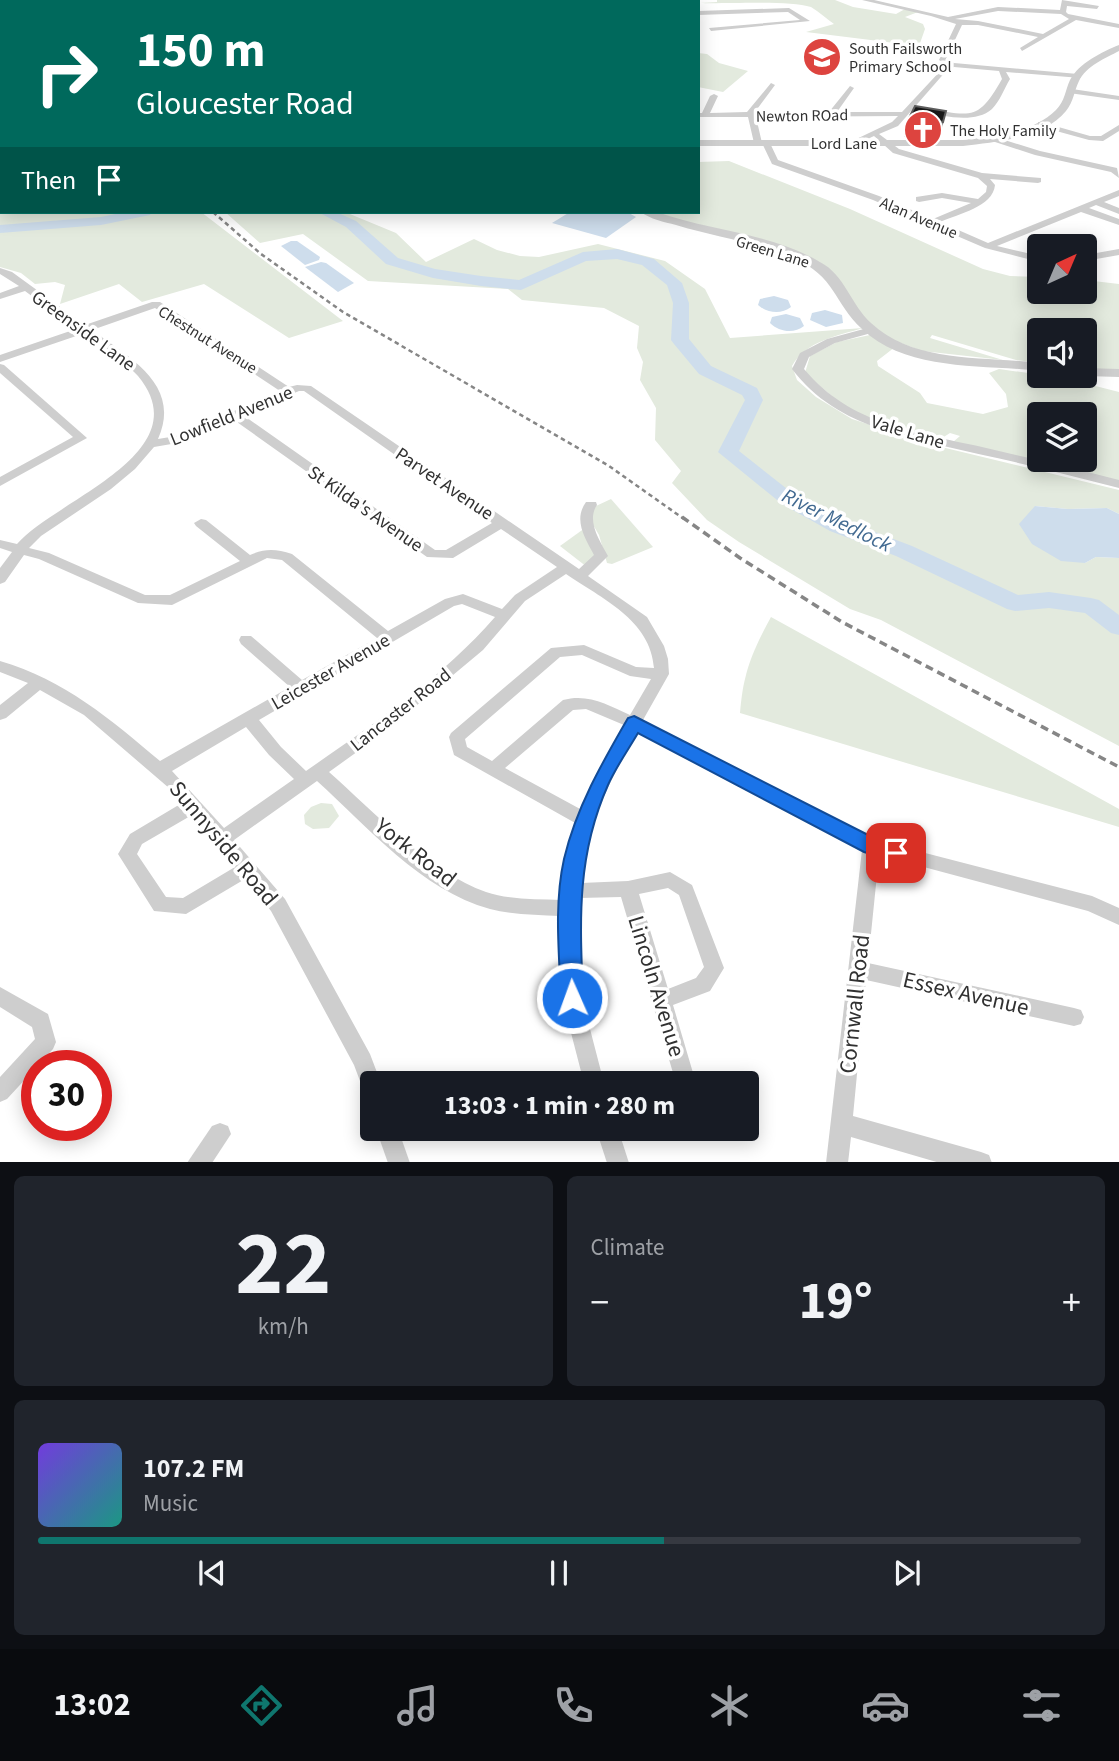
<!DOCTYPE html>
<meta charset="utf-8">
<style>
:root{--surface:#171b24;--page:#20242c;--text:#f1f3f6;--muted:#9ea1a6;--line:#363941;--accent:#0f766e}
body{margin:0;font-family:"Source Sans 3",sans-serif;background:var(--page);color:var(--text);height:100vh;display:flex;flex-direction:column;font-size:26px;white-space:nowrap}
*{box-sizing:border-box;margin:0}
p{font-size:23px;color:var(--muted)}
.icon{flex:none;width:38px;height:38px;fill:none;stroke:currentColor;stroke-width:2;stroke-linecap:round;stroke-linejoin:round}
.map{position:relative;height:1162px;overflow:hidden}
.sheet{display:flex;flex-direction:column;gap:14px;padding:14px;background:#0d0f14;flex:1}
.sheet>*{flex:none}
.banner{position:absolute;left:0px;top:0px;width:700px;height:214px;box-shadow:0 4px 18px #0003;background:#00695c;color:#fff;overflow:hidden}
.needle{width:46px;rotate:44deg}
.buttons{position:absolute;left:1027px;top:234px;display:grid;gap:14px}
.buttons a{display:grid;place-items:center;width:70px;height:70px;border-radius:7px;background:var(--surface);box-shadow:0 4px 18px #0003;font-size:35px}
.speed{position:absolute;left:21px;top:1050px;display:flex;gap:14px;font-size:35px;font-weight:700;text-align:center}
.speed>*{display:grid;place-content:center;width:91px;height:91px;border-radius:50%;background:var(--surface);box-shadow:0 4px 18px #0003;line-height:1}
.speed .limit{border:10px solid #d22;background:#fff;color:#111}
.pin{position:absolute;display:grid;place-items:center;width:60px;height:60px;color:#fff;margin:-30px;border-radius:14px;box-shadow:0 4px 10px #0006}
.me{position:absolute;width:77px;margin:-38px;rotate:358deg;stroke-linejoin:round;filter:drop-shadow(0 0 5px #0008)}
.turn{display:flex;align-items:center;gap:24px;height:147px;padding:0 21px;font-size:32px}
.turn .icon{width:91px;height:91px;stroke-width:2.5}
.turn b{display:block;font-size:49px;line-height:60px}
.then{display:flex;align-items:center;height:66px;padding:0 21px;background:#0003;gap:14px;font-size:26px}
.big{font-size:52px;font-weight:700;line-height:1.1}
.sheet .card{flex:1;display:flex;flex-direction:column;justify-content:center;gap:10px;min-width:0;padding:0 24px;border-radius:10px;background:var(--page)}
.sheet .dial{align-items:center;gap:0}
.dial b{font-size:91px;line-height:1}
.song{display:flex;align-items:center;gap:21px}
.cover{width:84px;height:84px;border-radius:10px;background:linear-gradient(135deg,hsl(260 70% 55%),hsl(170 70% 35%))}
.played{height:7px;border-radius:4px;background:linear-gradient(90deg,var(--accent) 60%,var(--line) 60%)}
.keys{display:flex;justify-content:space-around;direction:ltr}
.heat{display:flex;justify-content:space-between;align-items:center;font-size:38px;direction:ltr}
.sheet .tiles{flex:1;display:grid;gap:14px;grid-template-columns:1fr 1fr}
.card:last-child{grid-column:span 2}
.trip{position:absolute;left:360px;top:1071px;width:399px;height:70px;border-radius:7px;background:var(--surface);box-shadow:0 4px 18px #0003;font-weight:700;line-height:70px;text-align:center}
.tabs{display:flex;height:112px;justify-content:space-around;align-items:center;background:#090b0e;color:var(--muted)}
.tabs .icon{width:49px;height:49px}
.tabs .active{color:var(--accent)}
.tabs b{font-size:32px;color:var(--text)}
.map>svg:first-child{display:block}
.green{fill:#e3eade;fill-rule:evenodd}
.water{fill:#ceddec}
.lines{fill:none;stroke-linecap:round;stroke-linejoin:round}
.river{fill:#ceddec;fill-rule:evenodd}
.minor{fill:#cecece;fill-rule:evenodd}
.tertiary{fill:#cecece;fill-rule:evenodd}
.rail-far1{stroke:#868686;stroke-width:2.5;stroke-dasharray:4.5 3.5;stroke-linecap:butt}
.rail{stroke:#868686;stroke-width:3.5;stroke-dasharray:8 5;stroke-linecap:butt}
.wall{fill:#8c8c8c}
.shaded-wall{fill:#5d5d5d}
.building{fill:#181818;stroke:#5d5d5d;stroke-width:2}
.route{fill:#1a73e8;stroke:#114b97;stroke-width:2}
.labels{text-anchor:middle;stroke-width:7;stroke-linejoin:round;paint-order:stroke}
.far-poi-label{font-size:16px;fill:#313131;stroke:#fff;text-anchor:start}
.far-street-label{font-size:16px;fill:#313131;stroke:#fff}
.street-label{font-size:19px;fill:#313131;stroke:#fff}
.water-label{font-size:21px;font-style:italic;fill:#426a91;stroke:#fff}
.near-street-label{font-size:23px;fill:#313131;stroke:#fff}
</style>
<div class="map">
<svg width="1119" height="1163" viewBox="0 0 1119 1163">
<rect width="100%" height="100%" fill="#fff"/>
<g class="green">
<path d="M390,0H669L390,2Z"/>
<path d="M717,0H835L853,7L896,14L905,9L918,12L905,17L923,24L925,29L919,46L806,32L834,24C827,19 819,12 811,7C789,0 727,4 700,3L717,2Z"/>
<path d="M698,53L707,54L719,63L748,71L723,92L698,87Z"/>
<path d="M729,161L850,209L983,269L1010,276L1039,277L1040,292H1085V280L1119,284V370L1085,369V331H1040L1039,363L1016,360L932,335L930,338L1003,360L922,351L890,339L870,326L820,262L678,222L653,212H698V162Z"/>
<path d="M0,194L2,212H201L343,321L289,338L204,284L142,302L119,284L60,304L65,285L55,282L35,284L21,273L0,267Z"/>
<path d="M225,212H345L396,233L426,262L474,239L497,250L520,256L539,257L598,244L665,261L705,289L730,338L863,328C837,336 806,341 792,366L797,380L816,397L852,419L933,445L1119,490V514L1107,508L1068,509L1035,506L1085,563L1096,557L1119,558V746L881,620L850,609L739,542L707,520L672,483L681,471L655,440L656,408L640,380L643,362L637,348L639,326L604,308L522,300L508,289L368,281L303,234L260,243Z"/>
<path d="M870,335L895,347L877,361L878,366L920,393L927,403L983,414L1008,407L1006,394L989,373L999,369L1064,378L1119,392V481L953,442L960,436L950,433L939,440L901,430L847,409L805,373L810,356L837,342ZM1040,415H1085V460H1040Z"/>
<path d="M611,499L653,547L612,564L607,563L599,535L589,518L596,506Z"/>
<path d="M585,528L596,554L587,567L560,546Z"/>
<path d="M771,617L1119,809V827L740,713C743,673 752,652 771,617Z"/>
<path d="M321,803L332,804L339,816L329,828L313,829L305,824L304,815L311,807Z"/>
</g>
<g class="water">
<path d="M570,212H627L636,217L606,238L552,223Z"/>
<path d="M291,241H297L320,257L319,260L305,265L281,246Z"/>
<path d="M321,262L326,263L354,283L338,292L305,267Z"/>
<path d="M774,296L788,300L791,307C781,315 767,313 758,305L760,299Z"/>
<path d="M825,310L842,315L843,323L826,327L810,320L812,313Z"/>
<path d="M786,314L800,318L804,326C794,334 779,332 770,323L772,317Z"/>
<path d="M1035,506L1068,509L1107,508L1119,514V558L1096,557L1085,563L1061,561L1032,544L1019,524Z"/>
</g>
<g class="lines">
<g class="river">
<path d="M125,212H152L150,215L101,225L0,233V225L101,217Z"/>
<path d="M318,212H336L356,221L398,258L435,269L481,276L519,280L583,252L617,249L654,259L682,283L689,303V339L711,366L757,388L763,400L739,451L796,496L846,521L912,546L1018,595L1049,592L1091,598L1099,600L1119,615V635L1111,633L1085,613L1049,608L1015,611L1007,609L896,556L830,531L782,504L718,452L745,400L742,395L699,374L674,344L671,340L673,303L667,285L642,265L617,259L586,261L521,290L481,286L433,278L386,264L346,227Z"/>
</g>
<g class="minor">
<path d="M0,0L11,2H2Z"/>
<path d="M182,0H188L190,2H183Z"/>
<path d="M290,0L301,2H292Z"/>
<rect x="692" y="0" width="6" height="2"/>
<path d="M862,0H874L948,17L998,7L1060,10L1062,0L1099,6L1097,9L1067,6L1066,12L1068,14L1119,24V28L1076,20L1022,51L1020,48L1038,37L978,25H962L946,59L954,63L1078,74L1081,78L1006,72L1010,79C1004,89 1000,101 992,109C975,124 944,116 924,112V108H927C972,117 979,120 1002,79L999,71L954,67L947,70L898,126L879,134L899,149L982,173L1041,178V182L1038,183L990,179L995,185C993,207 958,214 940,222L988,243L1119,190V196L1104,202L1119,208V214L1096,205L1089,208L1119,219V225L1081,212L997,246L1040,256V262L985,248L873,200L772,164L762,143L758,145L754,143L748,117H698V113H702L710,96L714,94L718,96L710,113L747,112L771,83L775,85L755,112H829L850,86L854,88L837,112H902L943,68L947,65L939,60L956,24L931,16ZM998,11L1061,14L1069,19L1043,34L978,21L955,19ZM898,116L892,122L846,144L853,146L874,136L893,153L978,178L987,186L986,192L978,199L942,193L916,197V201L919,202L942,198L971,203L933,219L879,196L778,160L769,141L762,143L756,117Z"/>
<path d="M789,8L810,21L711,31L709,28L800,20L788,12L698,15V11Z"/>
<path d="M2,24V29H0V25Z"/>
<path d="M0,40H2L0,45Z"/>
<path d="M1072,89L1119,96V100L1069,93L1068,91Z"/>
<path d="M1041,122L1090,136H1101L1119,125V131L1103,141L1089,140L1038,126V122Z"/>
<path d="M995,137L1040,151L1117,168L1119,178L1111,172L1035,155L992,141L991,139Z"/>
<rect x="0" y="160" width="2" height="4"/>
<path d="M1119,249V255L1085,261V255Z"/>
<path d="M0,268L12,272L85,325L152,302H160L289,387L297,385L311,386L579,569L594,555C585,538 573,520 586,502H596L597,505C586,521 600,541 608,556L588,576L647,617L664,646L668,659L669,674L643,720L875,840L1092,896L1119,908V925L1088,911L879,855L868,963L1074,1008L1081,1010L1084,1017L1081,1024L1074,1026L866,980L853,1116L981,1152L989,1155L992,1163H940L851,1137L848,1163H826L862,850L637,732C610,780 586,827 581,883L628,881L670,872L692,885L724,968L710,991L673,1005L696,1083H676L621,897L579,898L582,998L604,1083H584L562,998L560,916C537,915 513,915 490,909C421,890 368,827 317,781L234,840L285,899L370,1054L381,1083H373V1100L366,1097L354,1065L271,911L245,879L186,914L154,911L118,854L130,834L182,803L169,788L84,715L40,690L6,718L0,720V705L28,683L0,672V661C65,680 110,719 160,761L290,687L241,644L239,640L241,636H251L302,680L377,638L282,560L267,558L172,605L138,603L39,559L24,555L5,582L0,584V568L12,552L0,548V540L17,544C55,500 202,453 138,376C125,361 99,346 82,334L0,362V355L76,329L25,291L0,299V293L19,286L0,274ZM155,308L280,391L176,436L158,439C182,385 130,358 92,330ZM299,391H304L492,523L446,550H435L243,415ZM234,420L427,557L453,558L501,529L557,567L515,595L502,609L463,594L445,599L388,631L292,554C276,549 266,548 250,555L206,520L201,519L194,523L196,526L240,561L170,595H145L49,553L29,548L41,536L111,489L135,469L154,447L183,442ZM566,574C601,598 651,620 654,668L636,667L584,645L551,648L451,733L449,737L454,755L577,824L565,859L561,900C536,899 510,900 486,892C431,873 373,811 329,772L386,731L483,650L525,601ZM462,604L495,617C442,678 372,725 306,771L281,747L259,720L454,606ZM582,655L630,676L651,679L630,715C608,705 588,693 563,700L492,761L467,747L465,739L560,657ZM586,709L624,725L591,784L582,810L505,768L573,710ZM246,727L269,755L294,779L224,828L172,771ZM192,815L235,867L183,898L166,897L137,854L142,844ZM668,888L679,895L704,967L696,978L668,989L639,894Z"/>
<path d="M871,327L875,328V332L835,343L809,357L804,369C851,425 915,432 982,447C1028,458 1074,468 1119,480V488C1074,476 1029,465 983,455C914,438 838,430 792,369L800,353L827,339Z"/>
<path d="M0,364L4,365L87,438L0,486V477L73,437L0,373Z"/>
<path d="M0,987L48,1014L56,1042L53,1049L7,1099L0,1102V1077L35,1039L32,1027L0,1007Z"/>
<path d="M220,1123L228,1126L231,1134L212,1163H187L212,1126Z"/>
<path d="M376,1129H398L410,1163H388Z"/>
<path d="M596,1129H618L629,1163H607Z"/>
</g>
<g class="tertiary">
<path d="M367,0H375L376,2H368Z"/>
<path d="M1119,45V51C1106,58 1086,66 1079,81C1074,91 1074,101 1066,111C1044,138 996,142 963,146H698V140H963C994,136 1033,133 1056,110C1065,101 1065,91 1070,80C1079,63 1102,52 1119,45Z"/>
<path d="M2,109V115L0,116V110Z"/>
<rect x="0" y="185" width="2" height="6"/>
<path d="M641,212H657C710,231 771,233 820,262C845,275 851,305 871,323C915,364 984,356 1040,363V371C981,364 908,372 862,329C833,302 836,276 793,258C756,242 715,237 676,225C664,222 650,219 641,212Z"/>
<path d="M1085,368L1119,369V377L1085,376Z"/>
</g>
<path class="rail-far1" d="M213,212L261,254L343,312L609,466L684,519"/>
<path class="rail" d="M682,517L740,558L842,622L1119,767"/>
</g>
<path class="wall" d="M915,106L946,111L940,137L915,133L904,137L907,122Z"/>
<path class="shaded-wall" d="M918,118L915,133L904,137L907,122Z"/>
<path class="building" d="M915,106L946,111L943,122L918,118L907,122Z"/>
<path class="route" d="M634,716L876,839L903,847L906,853L903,859L896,861L864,852L638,733C628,750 616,767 608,785C576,857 580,922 583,998L580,1006L572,1009L564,1006L561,998C559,953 554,904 564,859C576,808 602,763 628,718Z"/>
<defs>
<symbol id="school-disc" viewBox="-11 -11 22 22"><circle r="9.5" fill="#dd443f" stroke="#fff"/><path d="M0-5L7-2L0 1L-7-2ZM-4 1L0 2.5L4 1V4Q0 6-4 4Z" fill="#fff"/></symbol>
<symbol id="church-disc" viewBox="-11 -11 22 22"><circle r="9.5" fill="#dd443f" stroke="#fff"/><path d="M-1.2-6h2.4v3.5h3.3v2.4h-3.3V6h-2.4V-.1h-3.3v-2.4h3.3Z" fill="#fff"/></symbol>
</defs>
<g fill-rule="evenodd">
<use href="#school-disc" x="800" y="35" width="44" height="44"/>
<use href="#church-disc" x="901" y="108" width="44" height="44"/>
</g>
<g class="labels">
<g class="far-poi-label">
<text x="849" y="54">South Failsworth<tspan x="849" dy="18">Primary School</tspan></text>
<text x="950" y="136">The Holy Family</text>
</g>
<g class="far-street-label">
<text transform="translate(802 115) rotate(-1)" y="6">Newton ROad</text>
<text x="844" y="149">Lord Lane</text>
<text transform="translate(919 217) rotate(23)" y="6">Alan Avenue</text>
<text transform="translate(773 251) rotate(17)" y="6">Green Lane</text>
<text transform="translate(208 339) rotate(32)" y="6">Chestnut Avenue</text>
</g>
<g class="street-label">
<text transform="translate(84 330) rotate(36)" y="7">Greenside Lane</text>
<text transform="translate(231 415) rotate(-22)" y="7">Lowfield Avenue</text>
<text transform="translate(908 431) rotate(17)" y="7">Vale Lane</text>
<text transform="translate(445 483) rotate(34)" y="7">Parvet Avenue</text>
<text transform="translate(366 508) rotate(35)" y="7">St Kilda's Avenue</text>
<text transform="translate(330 671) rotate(-30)" y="7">Leicester Avenue</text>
<text transform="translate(400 709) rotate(-38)" y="7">Lancaster Road</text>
</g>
<g class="water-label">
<text transform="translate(837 520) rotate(26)" y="7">River Medlock</text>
</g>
<g class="near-street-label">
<text transform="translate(224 843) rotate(50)" y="8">Sunnyside Road</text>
<text transform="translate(416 852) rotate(38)" y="8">York Road</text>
<text transform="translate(657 986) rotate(73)" y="8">Lincoln Avenue</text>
<text transform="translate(966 993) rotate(13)" y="8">Essex Avenue</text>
<text transform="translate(854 1004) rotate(-84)" y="8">Cornwall Road</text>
</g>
</g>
</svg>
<div class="buttons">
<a><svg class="needle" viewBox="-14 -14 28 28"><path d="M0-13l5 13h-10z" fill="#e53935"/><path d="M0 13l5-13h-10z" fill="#9ea1a6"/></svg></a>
<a><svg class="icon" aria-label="sound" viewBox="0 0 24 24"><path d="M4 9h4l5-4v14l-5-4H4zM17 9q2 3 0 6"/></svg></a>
<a><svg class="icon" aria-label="layers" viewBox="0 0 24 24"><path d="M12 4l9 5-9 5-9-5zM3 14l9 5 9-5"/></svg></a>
</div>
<div class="speed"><div class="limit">30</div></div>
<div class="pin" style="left:896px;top:853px;background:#d93025"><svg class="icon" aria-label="arrive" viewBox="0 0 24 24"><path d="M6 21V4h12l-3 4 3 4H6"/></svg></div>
<svg class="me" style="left:572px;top:998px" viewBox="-20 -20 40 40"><circle r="17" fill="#1a73e8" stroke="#fff" stroke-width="3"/><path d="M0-11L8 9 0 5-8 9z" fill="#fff"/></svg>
<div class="trip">13:03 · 1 min · 280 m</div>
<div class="banner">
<div class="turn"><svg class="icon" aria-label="right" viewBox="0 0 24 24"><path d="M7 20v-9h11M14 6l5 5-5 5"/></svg><div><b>150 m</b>Gloucester Road</div></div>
<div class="then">Then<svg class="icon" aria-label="arrive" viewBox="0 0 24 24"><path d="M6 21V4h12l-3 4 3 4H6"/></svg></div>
</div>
</div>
<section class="sheet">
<div class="tiles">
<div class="card dial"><b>22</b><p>km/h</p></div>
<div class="card"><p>Climate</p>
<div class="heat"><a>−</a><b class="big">19°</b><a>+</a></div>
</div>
<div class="card">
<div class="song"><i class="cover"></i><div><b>107.2 FM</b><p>Music</p></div></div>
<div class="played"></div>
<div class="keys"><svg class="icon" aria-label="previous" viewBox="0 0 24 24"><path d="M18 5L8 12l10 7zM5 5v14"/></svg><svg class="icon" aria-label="pause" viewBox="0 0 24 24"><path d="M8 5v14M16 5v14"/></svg><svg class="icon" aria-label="next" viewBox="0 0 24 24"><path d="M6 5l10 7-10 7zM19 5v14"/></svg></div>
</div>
</div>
</section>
<nav class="tabs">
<b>13:02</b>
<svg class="icon active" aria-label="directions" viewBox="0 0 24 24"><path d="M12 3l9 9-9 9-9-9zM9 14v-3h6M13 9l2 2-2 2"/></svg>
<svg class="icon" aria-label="music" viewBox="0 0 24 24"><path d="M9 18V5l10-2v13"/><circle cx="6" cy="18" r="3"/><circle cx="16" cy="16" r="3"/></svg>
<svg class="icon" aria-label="phone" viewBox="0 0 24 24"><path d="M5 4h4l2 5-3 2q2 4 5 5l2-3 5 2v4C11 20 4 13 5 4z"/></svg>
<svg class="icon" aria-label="climate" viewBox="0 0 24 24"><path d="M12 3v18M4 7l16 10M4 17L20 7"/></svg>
<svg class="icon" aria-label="car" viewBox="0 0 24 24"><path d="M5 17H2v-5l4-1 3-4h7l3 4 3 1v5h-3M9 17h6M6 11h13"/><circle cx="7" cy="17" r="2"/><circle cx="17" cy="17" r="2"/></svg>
<svg class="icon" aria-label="filters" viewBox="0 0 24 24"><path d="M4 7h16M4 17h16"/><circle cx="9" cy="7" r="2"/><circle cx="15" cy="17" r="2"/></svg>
</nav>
